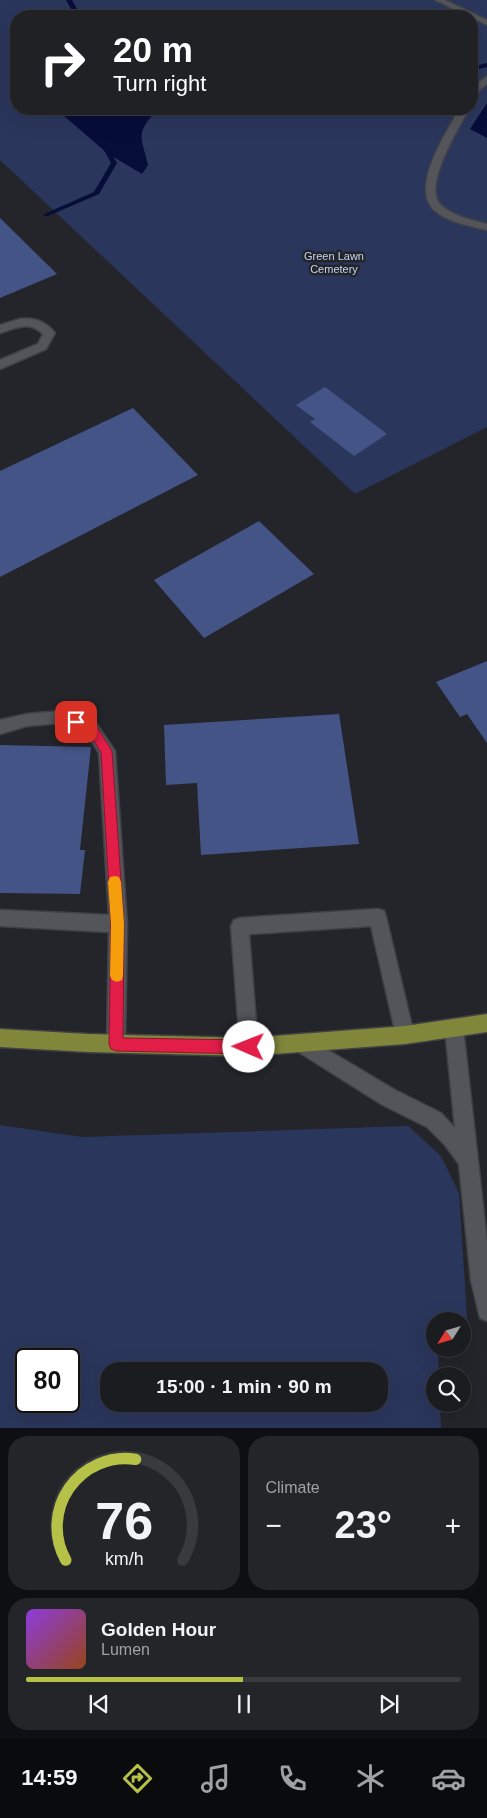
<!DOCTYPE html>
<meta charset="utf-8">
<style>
:root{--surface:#1a1c20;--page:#232529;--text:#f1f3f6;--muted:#9fa1a5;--line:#383a3e;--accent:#b6c148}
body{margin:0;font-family:Arial,sans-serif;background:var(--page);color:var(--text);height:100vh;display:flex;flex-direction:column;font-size:19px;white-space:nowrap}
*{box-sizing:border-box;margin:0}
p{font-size:16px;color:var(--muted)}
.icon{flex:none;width:28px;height:28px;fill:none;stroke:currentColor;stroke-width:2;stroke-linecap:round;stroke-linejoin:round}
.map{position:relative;height:1428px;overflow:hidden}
.details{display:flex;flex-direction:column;gap:8px;padding:8px;background:#0e0f12;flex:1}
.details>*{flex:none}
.hud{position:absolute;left:10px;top:10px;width:468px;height:105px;border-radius:20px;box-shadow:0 5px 20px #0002,0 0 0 1px var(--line);background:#202124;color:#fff;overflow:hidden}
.needle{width:32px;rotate:233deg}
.fabs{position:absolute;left:426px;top:1312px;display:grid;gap:10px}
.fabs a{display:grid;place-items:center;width:45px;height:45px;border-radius:50%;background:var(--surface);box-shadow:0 5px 20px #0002,0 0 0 1px var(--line);font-size:25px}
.speed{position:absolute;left:15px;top:1348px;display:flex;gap:10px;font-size:25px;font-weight:700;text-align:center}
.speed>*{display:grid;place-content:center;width:65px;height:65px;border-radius:50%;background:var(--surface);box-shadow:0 5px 20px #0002,0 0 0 1px var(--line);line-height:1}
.speed .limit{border:2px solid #111;border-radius:8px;background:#fff;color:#111}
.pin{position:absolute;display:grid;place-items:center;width:42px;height:42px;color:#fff;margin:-21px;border-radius:10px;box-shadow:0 2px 8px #0006}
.me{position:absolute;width:55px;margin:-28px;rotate:271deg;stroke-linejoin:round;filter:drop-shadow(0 0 4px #0008)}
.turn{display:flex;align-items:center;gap:18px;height:105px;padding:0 20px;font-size:22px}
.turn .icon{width:65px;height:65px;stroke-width:2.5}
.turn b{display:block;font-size:35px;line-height:42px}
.big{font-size:38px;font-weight:700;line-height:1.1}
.details .card{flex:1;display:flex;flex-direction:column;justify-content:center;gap:8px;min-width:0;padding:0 18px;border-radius:20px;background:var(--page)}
.details .dial{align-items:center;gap:0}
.dial svg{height:130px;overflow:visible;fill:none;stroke:var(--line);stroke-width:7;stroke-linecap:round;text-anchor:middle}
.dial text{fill:var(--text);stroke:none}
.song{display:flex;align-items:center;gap:15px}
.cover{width:60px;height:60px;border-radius:8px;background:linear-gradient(135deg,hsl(270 70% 55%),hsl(20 70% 35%))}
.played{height:5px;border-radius:2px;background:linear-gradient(90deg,var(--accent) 50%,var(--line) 50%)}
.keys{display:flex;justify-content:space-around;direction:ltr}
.heat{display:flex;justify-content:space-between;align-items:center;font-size:28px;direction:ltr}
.details .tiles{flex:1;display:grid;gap:8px;grid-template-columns:1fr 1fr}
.card:last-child{grid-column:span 2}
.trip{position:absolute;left:100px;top:1362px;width:288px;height:50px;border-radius:20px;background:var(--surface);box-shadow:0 5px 20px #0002,0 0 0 1px var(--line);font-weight:700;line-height:50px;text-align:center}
.tabs{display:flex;height:80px;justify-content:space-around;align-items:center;background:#0a0b0d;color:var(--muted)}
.tabs .icon{width:35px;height:35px}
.tabs .selected{color:var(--accent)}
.tabs b{font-size:22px;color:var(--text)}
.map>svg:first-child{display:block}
.green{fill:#2b365c;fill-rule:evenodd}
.water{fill:#070d39}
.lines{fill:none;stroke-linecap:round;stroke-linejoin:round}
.stream{fill:#070d39;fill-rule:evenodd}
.building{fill:#445487}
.service-casing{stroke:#3f4145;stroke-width:3}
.trunk-casing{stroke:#3f4145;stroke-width:3}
.service{fill:#53555b;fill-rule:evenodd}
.trunk{fill:#80863a;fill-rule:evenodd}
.route{fill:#e11d48;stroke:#92132f}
.slow{fill:#f59e0b}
.labels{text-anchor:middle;stroke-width:5;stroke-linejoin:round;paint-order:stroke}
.far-park-label{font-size:11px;fill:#c7d3f3;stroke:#23252a}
</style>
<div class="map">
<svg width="487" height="1428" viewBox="0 0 487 1428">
<rect width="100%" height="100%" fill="#23252a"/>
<g class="green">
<path d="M0,0H487V427L355,494L0,160ZM16,16H471V109H16Z"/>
<path d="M0,1125L82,1137L408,1126L441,1156L459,1193L468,1333L463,1334L462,1321H435V1349H438L439,1376H435V1404H440L441,1428H0ZM26,1359H69V1401H26ZM109,1371H379V1404H109Z"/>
</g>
<g class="water">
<path d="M487,103V138L470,129Z"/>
<path d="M56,109H157C135,136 141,134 148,165L142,174L107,153Z"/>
</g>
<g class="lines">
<g class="stream">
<path d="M66,0H72L81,16H75Z"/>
<path d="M487,63V67L471,71V67Z"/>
<path d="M103,141L106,143L117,163L99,194L48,216H44V214L94,192L111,163L100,143Z"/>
</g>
</g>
<g class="building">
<path d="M0,218L57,274L0,298Z"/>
<path d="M325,387L387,434L354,456L310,422L315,419L296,405Z"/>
<path d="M133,408L198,475L0,577V471Z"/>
<path d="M259,521L314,574L204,638L154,580Z"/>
<path d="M487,661V743L467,714L460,717L436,682Z"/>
<path d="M339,714L359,844L201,855L197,783L166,785L164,725Z"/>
<path d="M0,745L91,747L80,850H85L80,894L0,893Z"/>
</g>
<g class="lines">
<defs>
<g id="service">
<path d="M435,0H445L487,20V25Z"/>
<path d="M487,76V84L471,97V89Z"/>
<path d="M459,109H469C459,128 422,186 441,205C452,216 473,220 487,224V230C471,226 445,222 433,209C411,185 447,132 459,109Z"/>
<path d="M20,319C34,317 46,322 55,333L46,349L0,369V360L38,344L43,334C29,320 16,328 0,333V325Z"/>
<path d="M61,711L96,723L115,751L127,924L125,1044L122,1050L116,1053L110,1050L107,1044L109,932L0,926V910L109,915L99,753L86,733L61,723L27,726L0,734V720L27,714Z"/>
<path d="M378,909L384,911L386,917L414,1035L411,1041L405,1044L399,1041L396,1035L371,926L249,934L258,1047L255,1053L249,1056L243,1053L240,1047L231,926L234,920L240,918Z"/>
<path d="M454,1019L460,1022L463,1028L487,1242V1321L480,1318L471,1280L459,1164L445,1145L427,1127L381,1104L294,1049L291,1043L294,1037L300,1034L306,1037L395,1090L441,1113L455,1128L445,1028L448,1022Z"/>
</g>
<path id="trunk" d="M487,1014V1032L405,1044L249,1056L88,1052L0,1047V1029L88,1034L249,1038L405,1026Z"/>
</defs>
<use href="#service" class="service-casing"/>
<use href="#trunk" class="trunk-casing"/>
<use href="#service" class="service"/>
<use href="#trunk" class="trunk"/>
</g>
<path class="route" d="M76,718L95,724L112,751L124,924L123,1038L249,1040L254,1042L256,1047L254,1052L249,1054L116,1051L111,1049L109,1044L111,924L101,752L87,731L72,726L70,722L72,719Z"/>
<path class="slow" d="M115,876L119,877L121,882L124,924L123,976L122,980L117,982L112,980L110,976L111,924L108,882L110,877Z"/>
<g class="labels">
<g class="far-park-label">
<text x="334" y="260">Green Lawn<tspan x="334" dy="13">Cemetery</tspan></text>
</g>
</g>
</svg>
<div class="fabs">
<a><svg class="needle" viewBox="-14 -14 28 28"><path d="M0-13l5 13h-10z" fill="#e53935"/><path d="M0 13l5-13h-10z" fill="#9fa1a5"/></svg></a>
<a><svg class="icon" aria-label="search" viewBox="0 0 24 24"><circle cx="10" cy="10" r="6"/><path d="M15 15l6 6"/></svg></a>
</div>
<div class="speed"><div class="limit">80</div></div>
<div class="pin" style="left:76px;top:722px;background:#d93025"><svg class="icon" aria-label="arrive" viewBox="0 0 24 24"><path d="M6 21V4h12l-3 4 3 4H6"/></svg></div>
<svg class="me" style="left:249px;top:1047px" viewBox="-20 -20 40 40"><circle r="19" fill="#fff"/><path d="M0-13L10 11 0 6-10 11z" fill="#e11d48"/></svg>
<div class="trip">15:00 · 1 min · 90 m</div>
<div class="hud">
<div class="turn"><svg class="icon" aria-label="right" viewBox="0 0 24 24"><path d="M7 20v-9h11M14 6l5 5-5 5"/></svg><div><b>20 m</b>Turn right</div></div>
</div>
</div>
<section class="details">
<div class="tiles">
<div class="card dial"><svg viewBox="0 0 100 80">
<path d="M14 69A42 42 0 1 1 86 69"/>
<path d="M14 69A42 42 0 0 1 57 7" stroke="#b6c148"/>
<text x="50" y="56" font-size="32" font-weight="700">76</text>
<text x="50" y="72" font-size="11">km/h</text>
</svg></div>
<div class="card"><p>Climate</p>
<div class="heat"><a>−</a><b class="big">23°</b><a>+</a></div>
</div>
<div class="card">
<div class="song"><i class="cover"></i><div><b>Golden Hour</b><p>Lumen</p></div></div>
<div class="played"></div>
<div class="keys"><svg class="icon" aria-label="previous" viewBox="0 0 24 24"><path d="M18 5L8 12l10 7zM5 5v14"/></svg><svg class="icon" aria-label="pause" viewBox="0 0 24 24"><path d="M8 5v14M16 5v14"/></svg><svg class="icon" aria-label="next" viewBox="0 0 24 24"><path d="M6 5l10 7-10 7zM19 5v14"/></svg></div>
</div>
</div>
</section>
<nav class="tabs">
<b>14:59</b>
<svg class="icon selected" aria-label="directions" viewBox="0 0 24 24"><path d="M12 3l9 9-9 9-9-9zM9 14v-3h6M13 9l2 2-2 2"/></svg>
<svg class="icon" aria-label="music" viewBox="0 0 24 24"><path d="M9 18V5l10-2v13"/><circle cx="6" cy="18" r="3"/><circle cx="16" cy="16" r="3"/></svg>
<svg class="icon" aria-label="phone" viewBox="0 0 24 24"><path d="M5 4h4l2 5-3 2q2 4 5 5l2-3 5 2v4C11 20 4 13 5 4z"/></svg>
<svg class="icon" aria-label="climate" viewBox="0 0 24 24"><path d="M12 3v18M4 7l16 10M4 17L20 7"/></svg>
<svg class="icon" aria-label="car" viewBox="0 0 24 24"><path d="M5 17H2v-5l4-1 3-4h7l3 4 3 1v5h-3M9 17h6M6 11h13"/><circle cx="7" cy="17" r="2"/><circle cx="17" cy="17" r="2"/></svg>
</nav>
